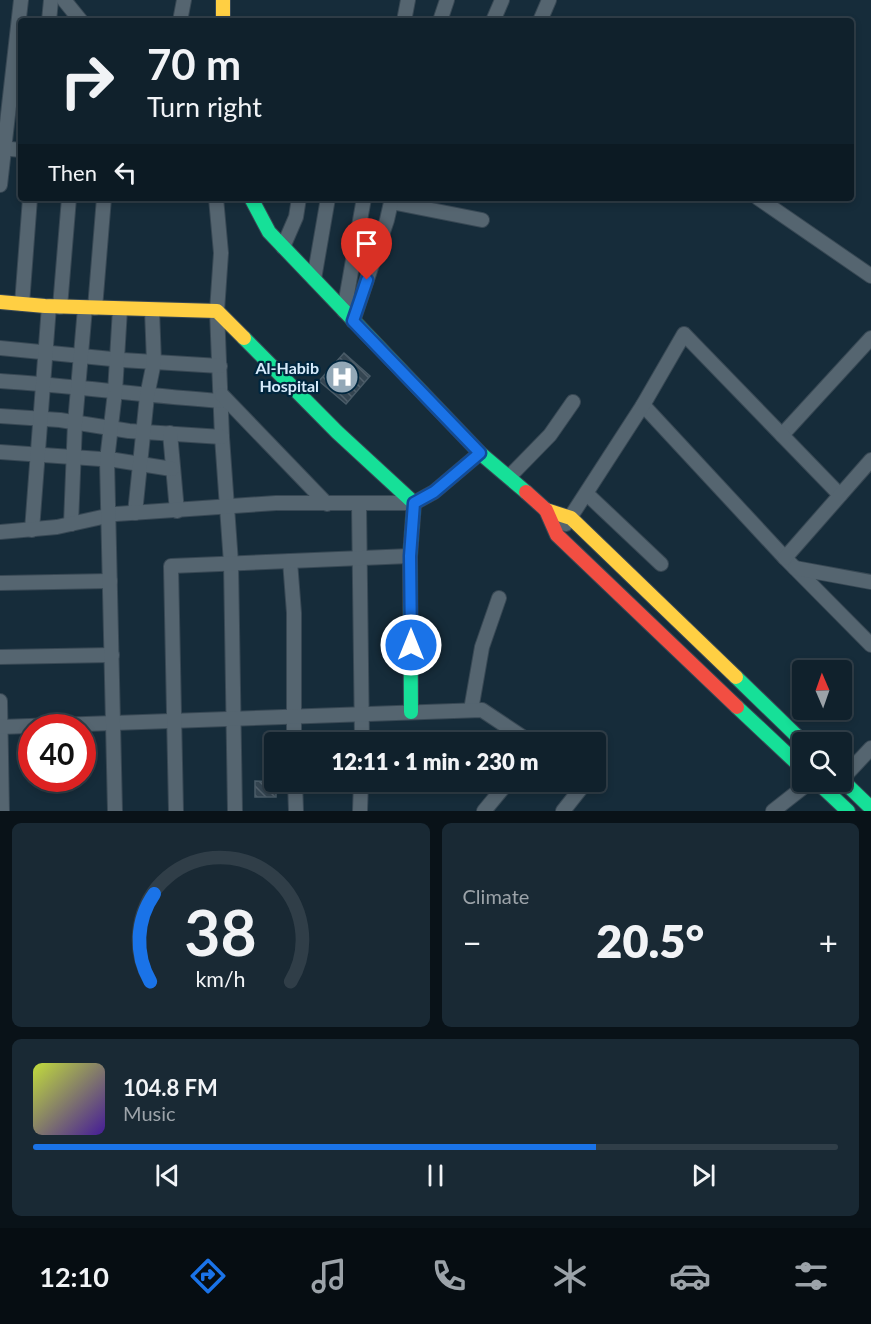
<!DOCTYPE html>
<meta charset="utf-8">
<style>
:root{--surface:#10212c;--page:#192934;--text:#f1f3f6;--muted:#9ca3a9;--line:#303e48;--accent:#1a73e8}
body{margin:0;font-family:Lato,sans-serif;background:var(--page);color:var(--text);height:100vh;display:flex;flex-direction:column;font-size:22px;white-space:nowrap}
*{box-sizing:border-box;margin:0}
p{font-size:20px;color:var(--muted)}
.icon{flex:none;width:33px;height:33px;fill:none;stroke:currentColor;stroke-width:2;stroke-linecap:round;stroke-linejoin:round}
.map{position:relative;height:811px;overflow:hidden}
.details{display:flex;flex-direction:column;gap:12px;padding:12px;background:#091218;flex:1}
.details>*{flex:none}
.top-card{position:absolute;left:18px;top:18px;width:836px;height:183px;border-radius:6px;box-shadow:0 3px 9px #0003,0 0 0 2px var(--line);background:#10212c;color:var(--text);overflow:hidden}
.needle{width:39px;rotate:358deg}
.controls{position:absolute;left:792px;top:660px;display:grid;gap:12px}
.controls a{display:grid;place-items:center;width:60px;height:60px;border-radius:6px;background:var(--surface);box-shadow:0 3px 9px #0003,0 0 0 2px var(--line);font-size:30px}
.speed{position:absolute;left:18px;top:714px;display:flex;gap:12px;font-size:30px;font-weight:700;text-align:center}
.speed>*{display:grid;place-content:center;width:78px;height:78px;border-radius:50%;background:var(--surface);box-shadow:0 3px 9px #0003,0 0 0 2px var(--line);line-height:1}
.speed .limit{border:9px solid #d22;background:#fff;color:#111}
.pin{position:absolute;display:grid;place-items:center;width:51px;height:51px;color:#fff;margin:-62px -26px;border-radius:50% 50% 50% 0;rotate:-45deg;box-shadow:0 0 6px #0007}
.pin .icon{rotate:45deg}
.me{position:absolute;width:66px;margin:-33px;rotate:0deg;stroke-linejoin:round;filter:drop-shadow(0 0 4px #0008)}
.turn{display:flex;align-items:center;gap:21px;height:126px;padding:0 30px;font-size:27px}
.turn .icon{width:78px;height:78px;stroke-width:2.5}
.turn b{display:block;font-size:42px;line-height:51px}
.then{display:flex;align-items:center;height:57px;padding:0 30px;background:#0003;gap:12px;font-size:22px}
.big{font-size:45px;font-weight:800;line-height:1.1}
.details .tile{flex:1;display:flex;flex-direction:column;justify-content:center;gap:9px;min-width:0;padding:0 21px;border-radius:9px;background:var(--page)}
.details .dial{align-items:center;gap:0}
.dial svg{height:156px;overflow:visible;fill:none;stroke:var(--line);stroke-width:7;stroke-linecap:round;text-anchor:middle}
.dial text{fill:var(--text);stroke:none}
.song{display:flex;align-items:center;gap:18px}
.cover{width:72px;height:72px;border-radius:9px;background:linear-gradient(135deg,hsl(70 70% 55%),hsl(260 70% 35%))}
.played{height:6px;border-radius:3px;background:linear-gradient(90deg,var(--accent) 70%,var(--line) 70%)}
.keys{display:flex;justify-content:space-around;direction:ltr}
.heat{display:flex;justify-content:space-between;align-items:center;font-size:33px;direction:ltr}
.details .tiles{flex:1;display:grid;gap:12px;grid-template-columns:1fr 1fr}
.tile:last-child{grid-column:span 2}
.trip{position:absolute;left:264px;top:732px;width:342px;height:60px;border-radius:6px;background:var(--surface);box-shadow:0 3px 9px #0003,0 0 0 2px var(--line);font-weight:800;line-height:60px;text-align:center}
.tab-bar{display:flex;height:96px;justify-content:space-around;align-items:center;background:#060d12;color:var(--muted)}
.tab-bar .icon{width:42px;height:42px}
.tab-bar .current{color:var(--accent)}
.tab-bar b{font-size:27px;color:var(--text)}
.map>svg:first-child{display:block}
.building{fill:url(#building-back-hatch);stroke:#495b67;stroke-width:1.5}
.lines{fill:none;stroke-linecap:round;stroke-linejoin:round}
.street-casing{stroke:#384854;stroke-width:16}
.fast-casing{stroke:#384854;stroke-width:16}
.slow-casing{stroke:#384854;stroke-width:16}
.jam-casing{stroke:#384854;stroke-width:16}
.street{stroke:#556570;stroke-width:14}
.fast{stroke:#16e098;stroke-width:14}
.slow{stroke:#ffcf43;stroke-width:14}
.jam{stroke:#f24e42;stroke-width:14}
.route-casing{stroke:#114b97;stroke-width:15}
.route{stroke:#1a73e8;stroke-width:10}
.labels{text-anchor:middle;stroke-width:4.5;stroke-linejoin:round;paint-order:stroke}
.poi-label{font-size:16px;font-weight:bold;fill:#d6ebfb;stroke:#00263e;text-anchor:end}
</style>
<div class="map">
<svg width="871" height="811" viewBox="0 0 871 811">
<defs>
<pattern id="building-back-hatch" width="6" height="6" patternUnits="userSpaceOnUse" patternTransform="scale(1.5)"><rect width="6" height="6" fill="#344551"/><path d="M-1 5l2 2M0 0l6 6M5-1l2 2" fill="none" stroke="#51606b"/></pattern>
</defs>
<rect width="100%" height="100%" fill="#162c3a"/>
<g class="building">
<path d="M344,353L370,376L346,404L319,381Z"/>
<path d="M255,781L276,782V797H255Z"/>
</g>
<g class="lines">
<defs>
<g id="street">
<path d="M64,0L81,21"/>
<path d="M49,21L51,0"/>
<path d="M180,21L184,0"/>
<path d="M404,21L408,0"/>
<path d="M440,21L447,0"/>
<path d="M493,21L502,0"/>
<path d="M540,21L549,0"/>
<path d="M0,148L21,150"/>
<path d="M0,185L21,0"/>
<path d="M216,198L221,253L217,311L222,437L231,563L235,811"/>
<path d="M758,198L871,276"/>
<path d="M391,202L482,220"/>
<path d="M283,247L296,217L299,198"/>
<path d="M314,279L328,198"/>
<path d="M22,304L30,198"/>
<path d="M60,307L69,198"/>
<path d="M95,308L104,198"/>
<path d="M344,311L364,198"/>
<path d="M353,321L387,220L392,198"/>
<path d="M0,348L122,360L220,366"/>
<path d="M0,381C75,386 148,396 222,401"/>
<path d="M222,395L327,504"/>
<path d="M643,405L785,558L871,645"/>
<path d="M0,416L60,420L129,431L222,437"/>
<path d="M170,433L177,511"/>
<path d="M782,435L871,338"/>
<path d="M0,452L115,460L172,469"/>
<path d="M509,477L550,435L573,402"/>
<path d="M587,494L661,564"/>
<path d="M359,504L362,742"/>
<path d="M135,513L147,396L154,362L152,310"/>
<path d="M71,524L75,423L85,308"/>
<path d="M566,524L643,405L684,334L840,495"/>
<path d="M32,530L49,306"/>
<path d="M0,532L57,527L116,514L276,503H414L434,492L480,453"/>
<path d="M785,558L871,460"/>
<path d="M290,561L294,613V742"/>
<path d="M795,568L871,582"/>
<path d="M0,583L110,581"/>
<path d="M0,657L112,655"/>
<path d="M0,701L2,811"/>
<path d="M471,710L482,647L499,598"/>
<path d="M0,727L482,710L530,742"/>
<path d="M842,779L871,748"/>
<path d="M295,782L296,811"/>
<path d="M115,811L107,460L115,392L120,309"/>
<path d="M176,811L171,566L410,556"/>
<path d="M360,811L361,782"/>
<path d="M484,811L508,782"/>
<path d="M563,811L586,782"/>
<path d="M773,811L810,782"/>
</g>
<g id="fast">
<path d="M251,198L269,232L480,453L526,492"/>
<path d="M244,338L337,432L414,503L410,556L411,712"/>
<path d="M736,677L803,742"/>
<path d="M737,707L802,768"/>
<path d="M842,780L871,808"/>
<path d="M817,782L848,811"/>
</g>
<g id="slow">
<path d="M223,0V21"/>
<path d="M0,302L45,306L217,311L244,338"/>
<path d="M546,510L571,518L736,677"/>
</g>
<path id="jam" d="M526,492L546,510L557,535L737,707"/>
</defs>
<use href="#street" class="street-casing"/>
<use href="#fast" class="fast-casing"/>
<use href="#slow" class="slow-casing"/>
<use href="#jam" class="jam-casing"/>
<use href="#street" class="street"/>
<use href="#fast" class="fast"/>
<use href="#slow" class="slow"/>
<use href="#jam" class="jam"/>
</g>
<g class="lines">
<defs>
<path id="route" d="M367,280L353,321L480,453L434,492L414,503L410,556L411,645"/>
</defs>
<use href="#route" class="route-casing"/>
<use href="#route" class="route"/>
</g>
<defs>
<symbol id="hospital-disc" viewBox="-11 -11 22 22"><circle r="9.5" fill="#93a8b7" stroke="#00263e"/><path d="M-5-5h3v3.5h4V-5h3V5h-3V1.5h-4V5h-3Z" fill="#fff"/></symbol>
</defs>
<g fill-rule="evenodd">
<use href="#hospital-disc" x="323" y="358" width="38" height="38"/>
</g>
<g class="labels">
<g class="poi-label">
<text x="319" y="374">Al-Habib<tspan x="319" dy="18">Hospital</tspan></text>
</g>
</g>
</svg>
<div class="controls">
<a><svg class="needle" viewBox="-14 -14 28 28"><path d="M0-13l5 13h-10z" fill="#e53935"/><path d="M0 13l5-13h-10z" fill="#9ca3a9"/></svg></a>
<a><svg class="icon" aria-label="search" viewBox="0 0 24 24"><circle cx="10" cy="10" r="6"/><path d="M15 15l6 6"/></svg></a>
</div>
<div class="speed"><div class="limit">40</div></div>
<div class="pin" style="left:367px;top:280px;background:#d93025"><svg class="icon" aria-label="arrive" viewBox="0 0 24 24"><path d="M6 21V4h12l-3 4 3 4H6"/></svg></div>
<svg class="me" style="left:411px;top:645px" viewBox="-20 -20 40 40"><circle r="17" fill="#1a73e8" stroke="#fff" stroke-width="3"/><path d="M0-11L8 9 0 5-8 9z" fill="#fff"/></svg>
<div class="trip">12:11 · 1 min · 230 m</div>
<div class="top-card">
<div class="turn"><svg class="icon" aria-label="right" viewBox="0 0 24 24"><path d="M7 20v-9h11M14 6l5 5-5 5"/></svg><div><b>70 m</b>Turn right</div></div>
<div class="then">Then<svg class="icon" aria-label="left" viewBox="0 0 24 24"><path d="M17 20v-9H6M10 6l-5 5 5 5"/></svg></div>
</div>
</div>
<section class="details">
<div class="tiles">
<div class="tile dial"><svg viewBox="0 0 100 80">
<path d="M14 69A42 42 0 1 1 86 69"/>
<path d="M14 69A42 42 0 0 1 16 24" stroke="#1a73e8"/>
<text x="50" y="56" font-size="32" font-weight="700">38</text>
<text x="50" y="72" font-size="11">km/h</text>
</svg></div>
<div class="tile"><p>Climate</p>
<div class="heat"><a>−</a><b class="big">20.5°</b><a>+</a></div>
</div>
<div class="tile">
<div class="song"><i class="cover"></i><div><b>104.8 FM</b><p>Music</p></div></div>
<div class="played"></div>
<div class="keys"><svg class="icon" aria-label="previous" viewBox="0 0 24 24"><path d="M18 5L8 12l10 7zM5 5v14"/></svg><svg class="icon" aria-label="pause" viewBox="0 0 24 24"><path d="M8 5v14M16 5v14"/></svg><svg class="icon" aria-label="next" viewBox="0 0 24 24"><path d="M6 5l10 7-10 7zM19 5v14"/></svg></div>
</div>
</div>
</section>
<nav class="tab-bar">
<b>12:10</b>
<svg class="icon current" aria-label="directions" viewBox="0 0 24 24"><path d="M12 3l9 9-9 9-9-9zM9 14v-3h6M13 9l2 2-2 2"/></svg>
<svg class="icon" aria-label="music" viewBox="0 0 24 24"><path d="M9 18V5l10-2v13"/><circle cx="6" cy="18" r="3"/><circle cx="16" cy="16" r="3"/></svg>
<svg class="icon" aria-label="phone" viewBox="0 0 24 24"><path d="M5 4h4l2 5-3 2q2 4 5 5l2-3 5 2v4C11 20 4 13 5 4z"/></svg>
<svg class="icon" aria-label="climate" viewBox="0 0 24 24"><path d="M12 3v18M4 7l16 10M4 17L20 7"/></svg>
<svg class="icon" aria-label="car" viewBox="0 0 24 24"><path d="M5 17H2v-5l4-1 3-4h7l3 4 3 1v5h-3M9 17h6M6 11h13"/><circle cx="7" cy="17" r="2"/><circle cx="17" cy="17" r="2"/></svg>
<svg class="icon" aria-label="filters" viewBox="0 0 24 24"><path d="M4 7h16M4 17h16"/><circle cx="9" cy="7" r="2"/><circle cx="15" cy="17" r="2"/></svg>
</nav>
